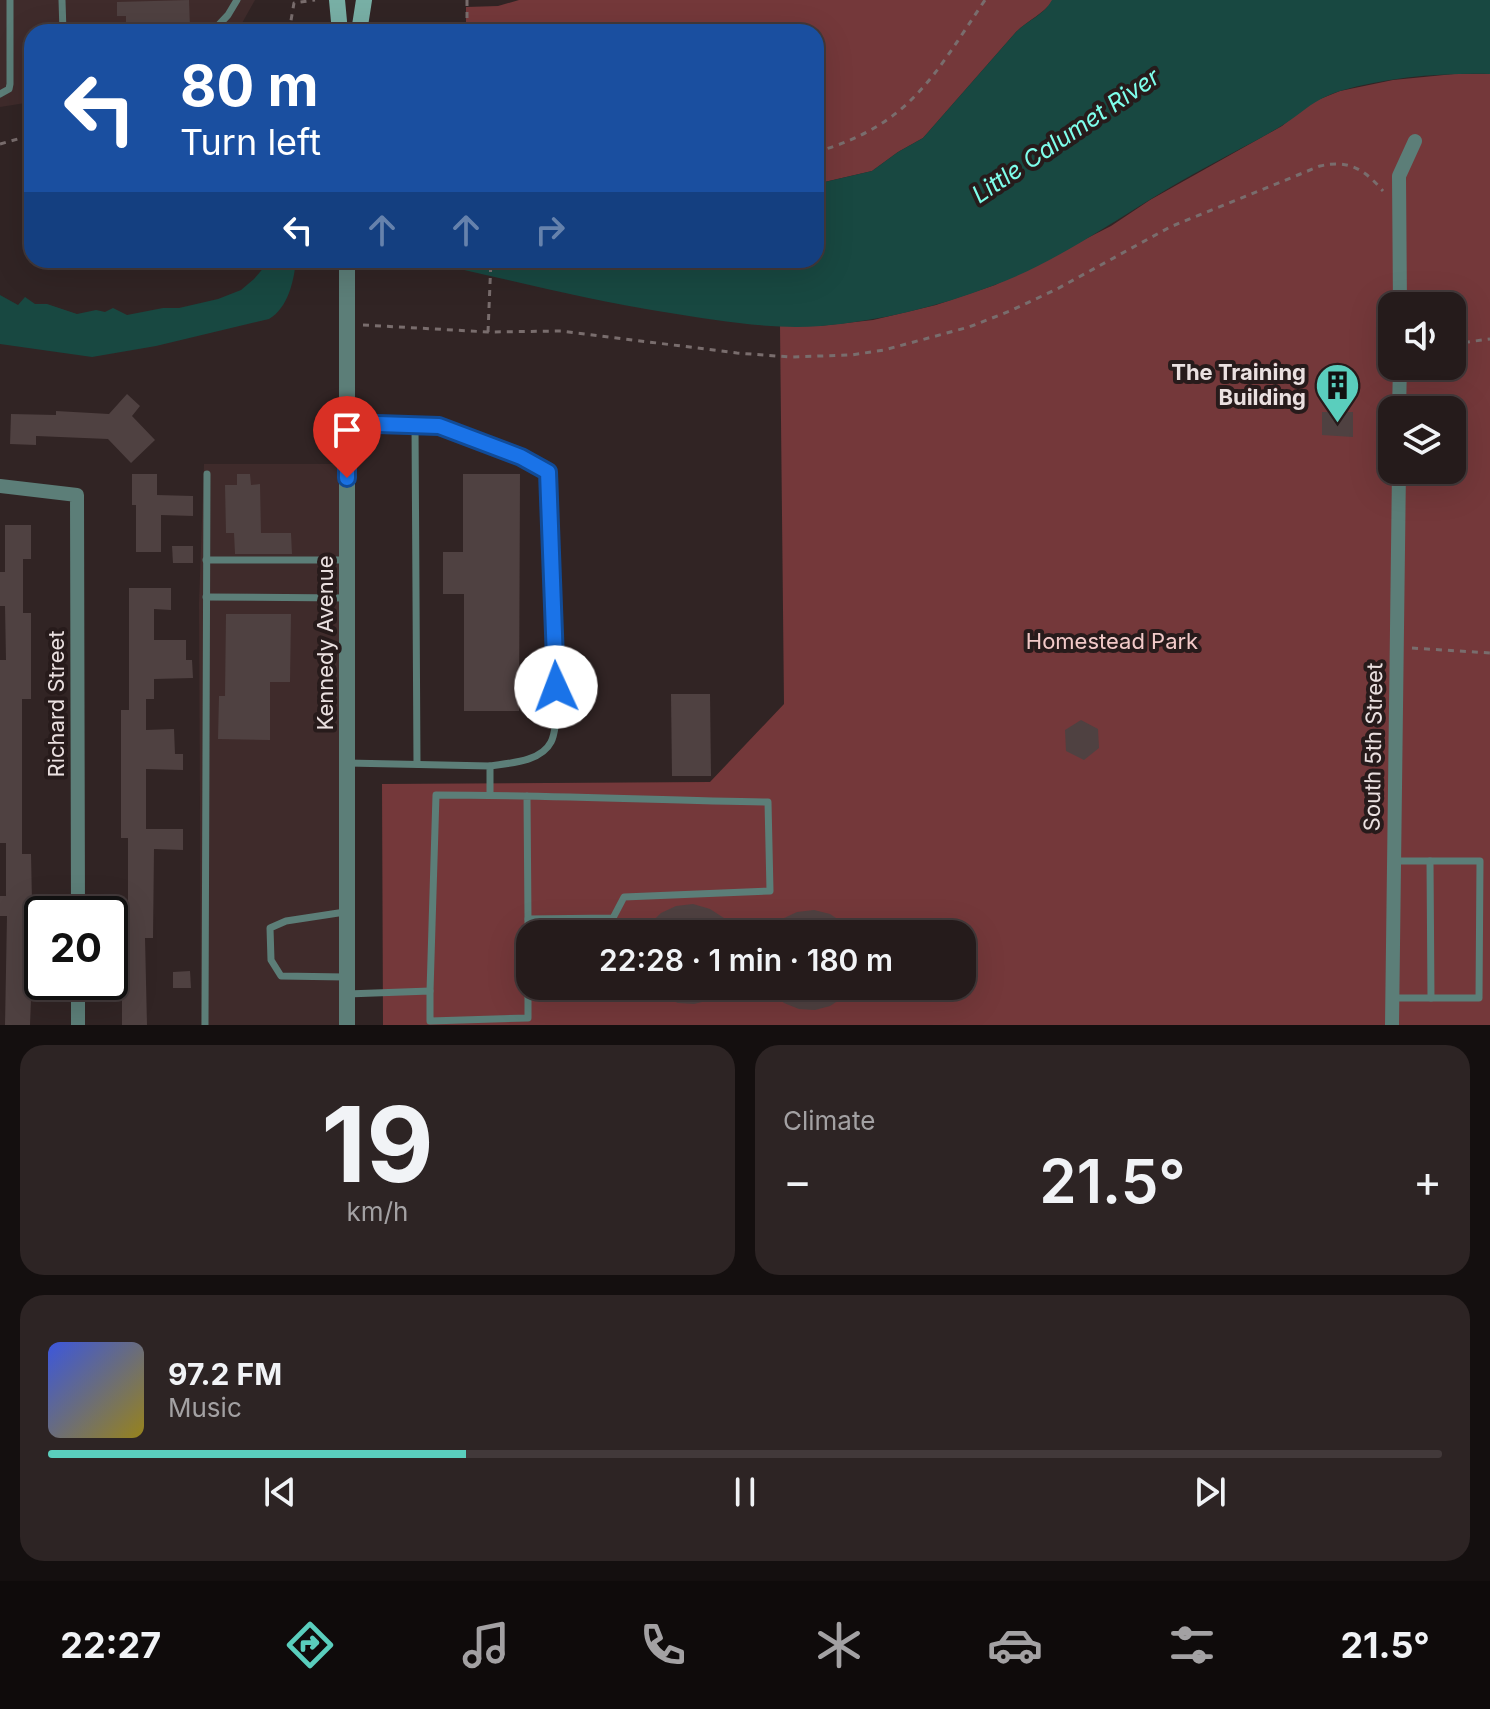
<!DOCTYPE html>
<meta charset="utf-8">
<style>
:root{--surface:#251b1b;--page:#2d2424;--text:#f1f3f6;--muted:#a3a1a3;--line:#42393a;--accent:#5acebd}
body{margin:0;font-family:Inter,sans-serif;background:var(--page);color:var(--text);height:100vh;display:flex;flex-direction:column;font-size:30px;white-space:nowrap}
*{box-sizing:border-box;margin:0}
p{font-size:26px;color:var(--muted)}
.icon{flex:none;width:44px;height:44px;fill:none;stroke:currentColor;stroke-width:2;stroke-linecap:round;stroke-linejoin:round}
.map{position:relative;height:1025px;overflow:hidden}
.details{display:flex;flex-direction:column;gap:20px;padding:20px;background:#140f0f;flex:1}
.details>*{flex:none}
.guide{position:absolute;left:24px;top:24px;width:800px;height:244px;border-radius:24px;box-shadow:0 8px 32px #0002,0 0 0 2px var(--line);background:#1a4fa0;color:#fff;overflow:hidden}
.buttons{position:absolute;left:1378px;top:292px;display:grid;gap:16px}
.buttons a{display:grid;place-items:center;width:88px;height:88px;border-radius:16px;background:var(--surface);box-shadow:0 8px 32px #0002,0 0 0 2px var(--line);font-size:40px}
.speed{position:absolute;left:24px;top:896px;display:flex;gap:16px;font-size:40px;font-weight:700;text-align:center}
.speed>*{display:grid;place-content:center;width:104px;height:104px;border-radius:50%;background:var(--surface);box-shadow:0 8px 32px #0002,0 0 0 2px var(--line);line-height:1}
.speed .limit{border:4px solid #111;border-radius:12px;background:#fff;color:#111}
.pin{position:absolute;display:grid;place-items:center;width:68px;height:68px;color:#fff;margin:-82px -34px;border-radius:50% 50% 50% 0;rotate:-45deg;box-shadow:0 0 8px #0007}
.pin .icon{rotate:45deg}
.me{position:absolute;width:88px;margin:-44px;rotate:358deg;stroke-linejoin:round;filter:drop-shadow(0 0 6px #0008)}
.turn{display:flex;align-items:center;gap:28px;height:168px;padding:0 24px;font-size:36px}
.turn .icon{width:104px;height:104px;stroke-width:2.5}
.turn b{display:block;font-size:56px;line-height:68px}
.lanes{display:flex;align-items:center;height:76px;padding:0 24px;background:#0003;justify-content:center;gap:40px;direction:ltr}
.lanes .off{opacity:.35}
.big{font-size:60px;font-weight:600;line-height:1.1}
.details .card{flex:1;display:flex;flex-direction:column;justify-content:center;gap:12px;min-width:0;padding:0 28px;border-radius:24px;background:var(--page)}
.details .dial{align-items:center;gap:0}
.dial b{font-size:104px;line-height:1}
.song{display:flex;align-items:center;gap:24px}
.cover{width:96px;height:96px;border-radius:12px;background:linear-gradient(135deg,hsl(230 70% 55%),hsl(50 70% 35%))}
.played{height:8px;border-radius:4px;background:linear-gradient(90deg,var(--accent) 30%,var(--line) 30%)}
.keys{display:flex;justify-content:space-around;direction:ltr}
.heat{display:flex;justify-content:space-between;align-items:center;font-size:44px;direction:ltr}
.details .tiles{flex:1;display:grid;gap:20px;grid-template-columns:1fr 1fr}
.card:last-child{grid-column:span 2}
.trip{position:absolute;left:516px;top:920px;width:460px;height:80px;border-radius:24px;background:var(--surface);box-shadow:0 8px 32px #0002,0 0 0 2px var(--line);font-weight:600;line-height:80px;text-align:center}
.tab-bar{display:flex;height:128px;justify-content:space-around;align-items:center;background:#0f0b0b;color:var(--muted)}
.tab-bar .icon{width:56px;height:56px}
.tab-bar .on{color:var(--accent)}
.tab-bar b{font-size:36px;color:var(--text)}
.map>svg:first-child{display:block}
.built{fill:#3f2b2b}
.green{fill:#74383a;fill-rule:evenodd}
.water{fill:#184841}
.building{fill:#4f4141}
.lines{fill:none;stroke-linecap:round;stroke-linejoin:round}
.path{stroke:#796d6d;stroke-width:3;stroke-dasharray:6 6;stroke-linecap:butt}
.service{stroke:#5c7e78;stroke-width:7}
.minor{stroke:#5c7e78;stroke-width:14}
.tertiary{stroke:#5c7e78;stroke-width:16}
.secondary{stroke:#78afa5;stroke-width:16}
.route-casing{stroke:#114b97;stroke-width:20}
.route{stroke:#1a73e8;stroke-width:14}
.labels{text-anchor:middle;stroke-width:8;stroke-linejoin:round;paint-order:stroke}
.poi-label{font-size:22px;font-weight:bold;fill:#eae0e0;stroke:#271b1b;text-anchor:end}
.park-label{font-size:22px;fill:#f2c9c8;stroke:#271b1b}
.street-label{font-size:22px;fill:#eae0e0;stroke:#271b1b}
.water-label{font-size:24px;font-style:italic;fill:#7efeeb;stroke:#271b1b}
</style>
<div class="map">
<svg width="1490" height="1025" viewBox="0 0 1490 1025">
<rect width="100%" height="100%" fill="#312424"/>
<g class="built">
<path d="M0,0H255L237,32H32V102L0,107Z"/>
<path d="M204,464H341L343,1025H201L199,603Z"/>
</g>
<g class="green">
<path d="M519,0H1053C1044,14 1028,20 1016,32L923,138L898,152L872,171L816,184V32H466V7L498,6Z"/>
<path d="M1454,74H1490V1025H383L382,784L710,782L784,704L780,326H819L873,320L936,305L995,285L1111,226L1150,200L1282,126L1310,103L1340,91L1393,80ZM1392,306H1452V366H1392ZM1392,410H1452V470H1392ZM530,934H962V986H530Z"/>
</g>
<g class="water">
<path d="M1052,0H1490V74C1441,73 1388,77 1340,91C1311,100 1301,115 1278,128C1236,152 1192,173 1151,199C1101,230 1047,266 992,286C937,307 879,321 821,326C768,330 716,320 664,312C593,301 522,283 451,267L433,260H816V184L872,171L898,152L923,138L1016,32C1028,20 1044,15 1052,0Z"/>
<path d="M267,260H296C294,281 288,308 269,319L156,346L92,357L0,344V295L18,305L25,297L35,304H47L77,314L96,310L105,312L113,308L127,315L163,308H179L218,299L241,290L254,279L266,265Z"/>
</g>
<g class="building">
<path d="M189,0L190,28H172V32L126,31V16H117V2Z"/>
<path d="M127,394L140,406L132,416L155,440L131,463L108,439L36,436V445L10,444L11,414L56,415V411L109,414Z"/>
<path d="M1322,412H1353V437L1322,435Z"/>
<path d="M132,474H157V495L193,496V516L161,515V552H136V505H132Z"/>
<path d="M237,474H250L251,485L260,484L261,533H291L292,554H235L234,533H226L225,485H237Z"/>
<path d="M463,474H520L519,711H464V594H443V552H463Z"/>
<path d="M5,525H31V559H23V613H31V699H22V854H31L33,949L30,1025H5L7,916H0V896H6V843H0V660H6L5,606H0V572H5Z"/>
<path d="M172,546H193V563H173Z"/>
<path d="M129,588H171V610L154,609V640H186V660H192L193,678L154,679V699H146V730L174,729L175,754H183V770L146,769V829H183V850L154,849L153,938H145L147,1025H122V980H119V948H128V838H121V710H129Z"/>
<path d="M226,614H291L290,682H270V740L218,739L219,696H225Z"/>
<path d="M671,694H710L711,776H672Z"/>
<path d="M1081,720L1098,729L1099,748L1084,760L1066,751L1065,730Z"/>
<path d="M693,904L710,909L724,918L736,934H639L661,913L676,906Z"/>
<path d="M814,910L830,914L860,934H766L782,919L797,912Z"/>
<path d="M190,971L191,988H173V972Z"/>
<path d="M637,986H732L710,1000L694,1004L678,1003Z"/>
<path d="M764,986H861L830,1006L815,1010L799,1009L784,1003Z"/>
</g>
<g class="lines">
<g class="path">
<path d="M467,0V32"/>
<path d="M289,32L294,3L315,0"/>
<path d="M0,144L32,135"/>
<path d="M816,152C910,125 933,77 985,0"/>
<path d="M363,325L488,332L561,331L737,353L790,357L851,355L884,350L969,327L1010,311L1057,289L1170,227L1320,166C1349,159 1365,170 1383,191"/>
<path d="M488,332L491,260"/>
<path d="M1452,344L1490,339"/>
<path d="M1412,648L1490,653"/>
</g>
<g class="service">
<path d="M62,0L63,32"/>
<path d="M212,32L228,15L237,0"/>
<path d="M0,94L9,89L10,84V0"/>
<path d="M347,423L415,424L417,764"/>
<path d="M415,424C460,428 511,447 548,472L551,481L557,716C555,724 555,735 551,742C541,762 509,763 490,766"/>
<path d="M206,560H347"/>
<path d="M206,597L347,598"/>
<path d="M347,763L490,766V795"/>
<path d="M1430,861L1431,998"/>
<path d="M345,912L286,921L270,928L271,960L281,976L345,977"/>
<path d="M430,991L436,795C547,795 657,800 768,802L770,891L624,897L613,918L528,919L527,796"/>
<path d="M347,994L430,991V1021L528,1018V919"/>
<path d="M1393,998H1479L1480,861H1394"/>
<path d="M205,1025L207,474"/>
</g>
<g class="minor">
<path d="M1400,306L1399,176L1415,141"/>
<path d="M1399,410L1400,366"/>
<path d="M0,486L77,495L78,914"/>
<path d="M78,982V1025"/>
<path d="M1392,1025L1399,470"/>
</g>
<path class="tertiary" d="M347,260V1025"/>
<g class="secondary">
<path d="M337,0L340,32"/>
<path d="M359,32L364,0"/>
</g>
</g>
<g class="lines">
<defs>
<path id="route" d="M347,478V423L439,426L521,457L548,472L556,687"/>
</defs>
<use href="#route" class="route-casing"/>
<use href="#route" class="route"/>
</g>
<defs>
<symbol id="building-pin" viewBox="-11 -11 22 30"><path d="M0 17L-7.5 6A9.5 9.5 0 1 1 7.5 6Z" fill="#5acebd" stroke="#271b1b"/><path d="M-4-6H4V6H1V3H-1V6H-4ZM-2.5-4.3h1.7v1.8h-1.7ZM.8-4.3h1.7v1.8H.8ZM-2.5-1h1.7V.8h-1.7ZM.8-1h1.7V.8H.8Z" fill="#111"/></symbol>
</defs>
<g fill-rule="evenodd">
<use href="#building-pin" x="1312" y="360" width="51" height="69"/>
</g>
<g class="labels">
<g class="poi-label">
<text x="1306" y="380">The Training<tspan x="1306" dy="25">Building</tspan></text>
</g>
<g class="park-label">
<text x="1112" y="649">Homestead Park</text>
</g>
<g class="street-label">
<text transform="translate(325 643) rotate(-90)" y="8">Kennedy Avenue</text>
<text transform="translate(56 704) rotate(-90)" y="8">Richard Street</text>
<text transform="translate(1373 747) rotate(-89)" y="8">South 5th Street</text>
</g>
<g class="water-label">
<text transform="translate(1066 136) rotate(-34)" y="8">Little Calumet River</text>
</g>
</g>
</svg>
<div class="buttons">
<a><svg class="icon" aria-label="sound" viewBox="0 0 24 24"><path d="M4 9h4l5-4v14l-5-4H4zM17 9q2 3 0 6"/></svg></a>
<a><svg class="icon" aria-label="layers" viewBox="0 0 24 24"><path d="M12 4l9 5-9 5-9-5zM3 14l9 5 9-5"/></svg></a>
</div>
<div class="speed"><div class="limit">20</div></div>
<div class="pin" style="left:347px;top:478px;background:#d93025"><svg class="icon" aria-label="arrive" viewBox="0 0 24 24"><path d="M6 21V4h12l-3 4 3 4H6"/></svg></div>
<svg class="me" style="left:556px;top:687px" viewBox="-20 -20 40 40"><circle r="19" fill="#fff"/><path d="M0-13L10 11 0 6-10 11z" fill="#1a73e8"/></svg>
<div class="trip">22:28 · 1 min · 180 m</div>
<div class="guide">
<div class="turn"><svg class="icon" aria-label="left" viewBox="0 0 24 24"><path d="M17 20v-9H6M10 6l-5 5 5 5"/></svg><div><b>80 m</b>Turn left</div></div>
<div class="lanes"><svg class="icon" aria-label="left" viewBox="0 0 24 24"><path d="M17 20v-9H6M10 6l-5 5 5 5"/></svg><svg class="icon off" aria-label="ahead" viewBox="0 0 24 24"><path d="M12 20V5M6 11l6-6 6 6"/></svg><svg class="icon off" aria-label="ahead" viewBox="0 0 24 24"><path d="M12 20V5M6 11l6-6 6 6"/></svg><svg class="icon off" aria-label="right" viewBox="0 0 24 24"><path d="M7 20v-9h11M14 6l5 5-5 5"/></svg></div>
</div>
</div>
<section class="details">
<div class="tiles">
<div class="card dial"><b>19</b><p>km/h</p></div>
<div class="card"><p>Climate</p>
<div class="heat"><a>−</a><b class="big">21.5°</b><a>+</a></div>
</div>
<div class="card">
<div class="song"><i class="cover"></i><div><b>97.2 FM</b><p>Music</p></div></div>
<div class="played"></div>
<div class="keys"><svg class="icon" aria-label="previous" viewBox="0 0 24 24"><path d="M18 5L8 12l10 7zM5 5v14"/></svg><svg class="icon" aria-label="pause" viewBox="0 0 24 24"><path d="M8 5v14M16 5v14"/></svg><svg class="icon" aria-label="next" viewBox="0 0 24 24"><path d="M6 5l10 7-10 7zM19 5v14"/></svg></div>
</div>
</div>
</section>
<nav class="tab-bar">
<b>22:27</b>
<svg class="icon on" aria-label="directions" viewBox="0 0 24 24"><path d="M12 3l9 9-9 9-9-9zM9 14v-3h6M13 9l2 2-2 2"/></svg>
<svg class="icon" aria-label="music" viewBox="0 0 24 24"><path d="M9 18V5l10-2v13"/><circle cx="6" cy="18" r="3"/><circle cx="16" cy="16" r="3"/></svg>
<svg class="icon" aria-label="phone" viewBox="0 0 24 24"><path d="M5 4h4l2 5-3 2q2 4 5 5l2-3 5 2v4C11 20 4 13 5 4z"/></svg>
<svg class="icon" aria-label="climate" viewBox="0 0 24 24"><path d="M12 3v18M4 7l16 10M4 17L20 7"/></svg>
<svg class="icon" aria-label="car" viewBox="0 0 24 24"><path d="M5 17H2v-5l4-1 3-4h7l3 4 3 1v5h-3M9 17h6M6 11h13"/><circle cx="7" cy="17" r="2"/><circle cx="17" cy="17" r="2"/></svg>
<svg class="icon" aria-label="filters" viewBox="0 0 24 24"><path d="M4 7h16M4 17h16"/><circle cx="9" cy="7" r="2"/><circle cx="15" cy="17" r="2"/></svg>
<b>21.5°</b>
</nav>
